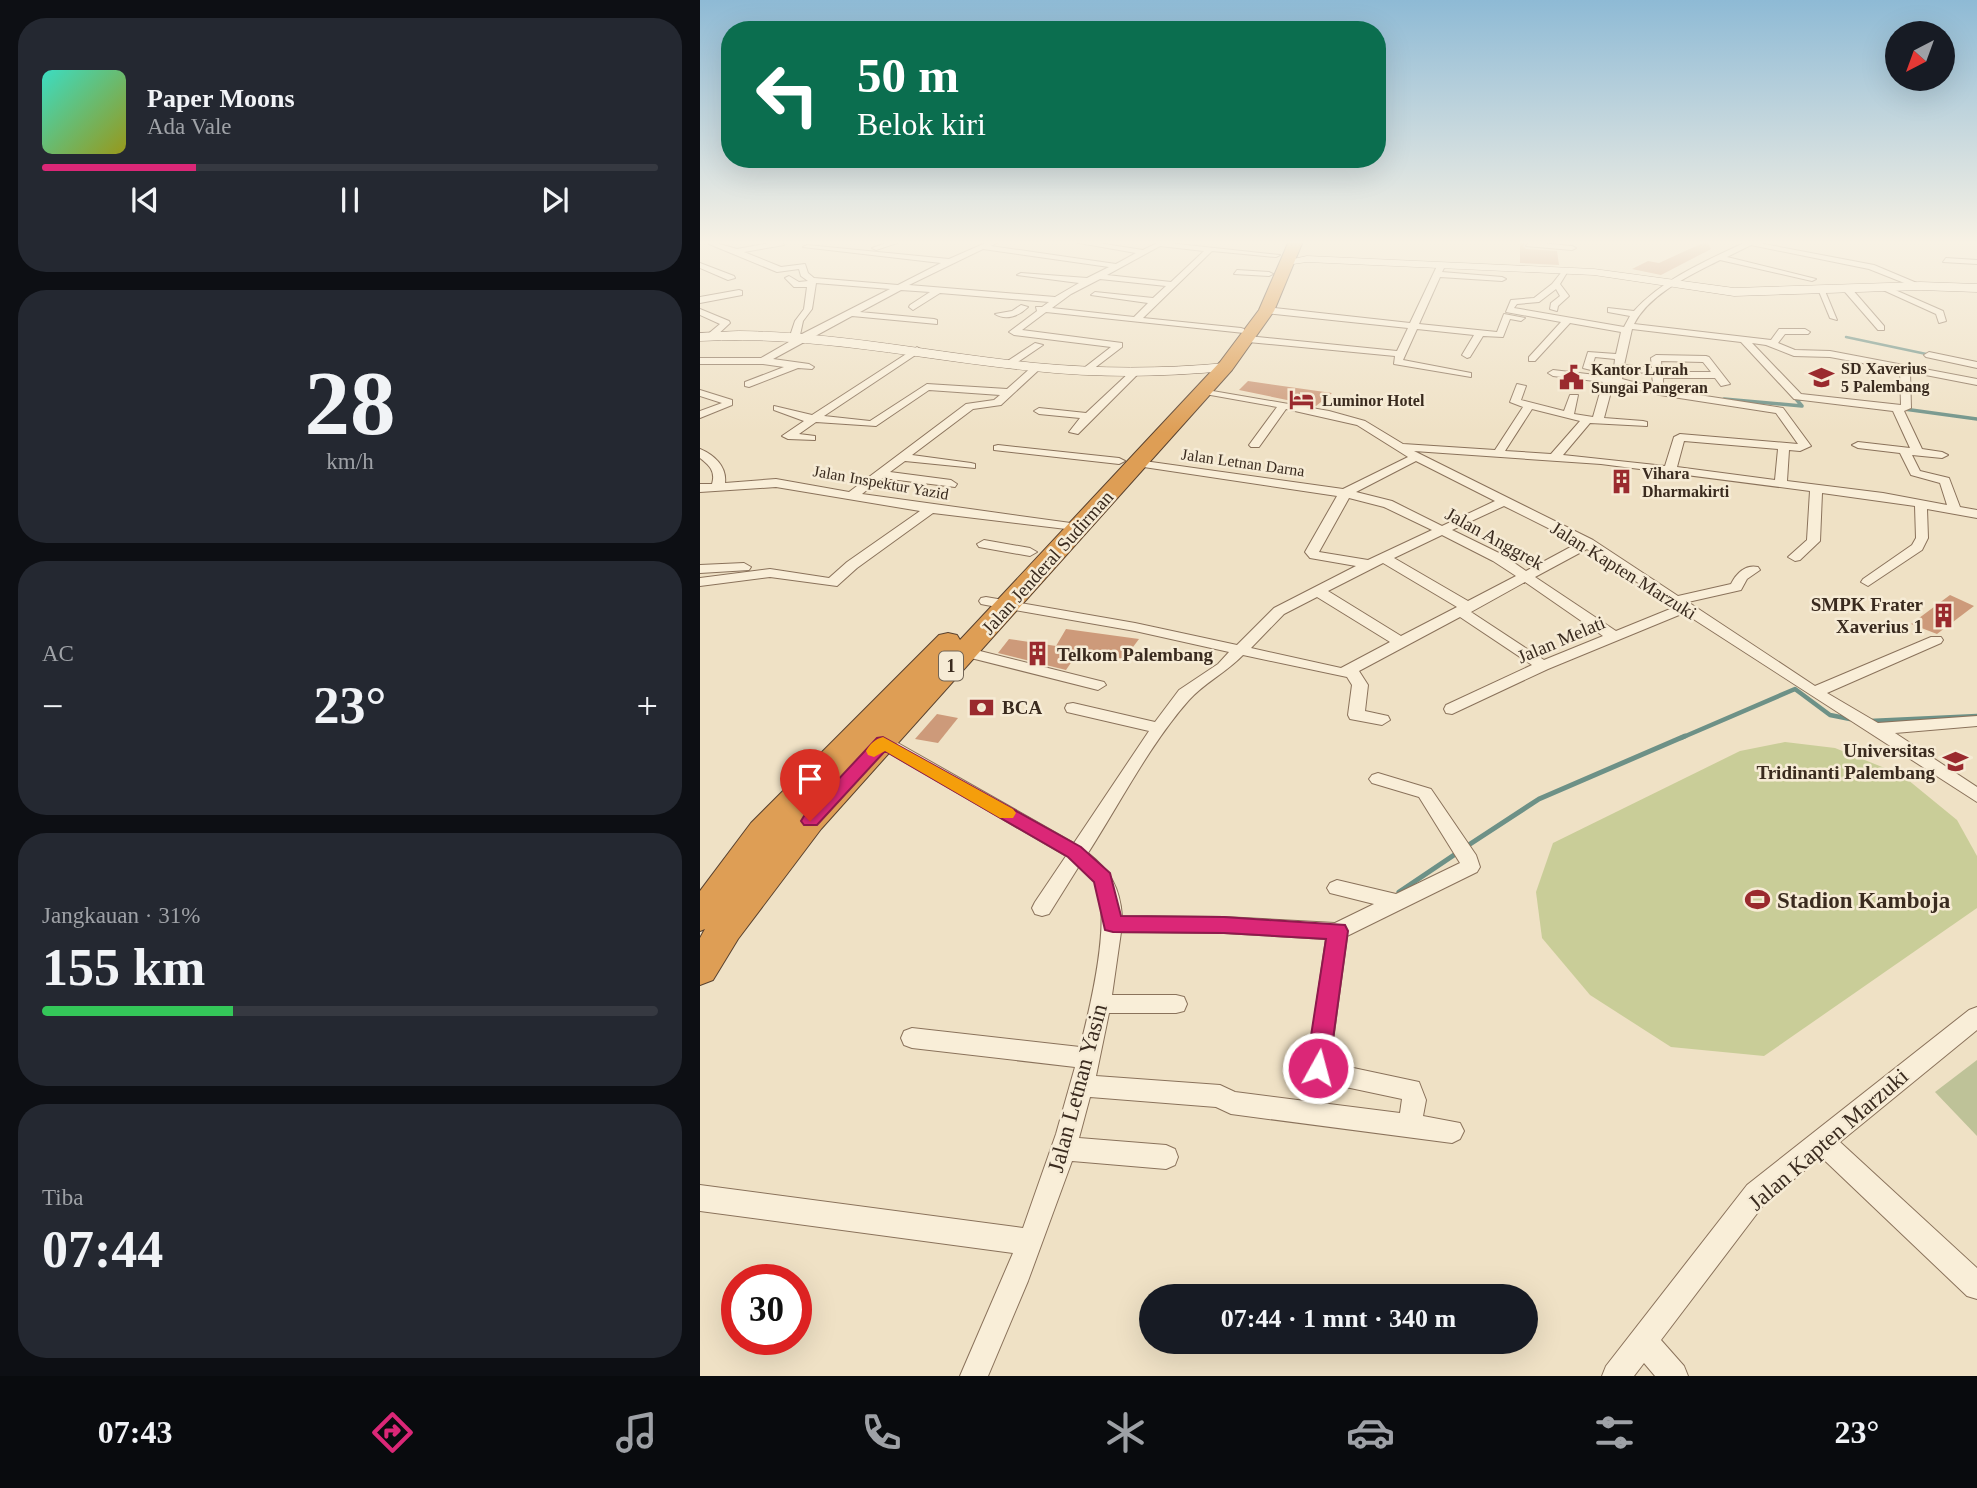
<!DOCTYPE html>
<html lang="id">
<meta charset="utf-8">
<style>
:root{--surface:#171b24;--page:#242831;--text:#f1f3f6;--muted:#9ea1a6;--line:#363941;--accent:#db2777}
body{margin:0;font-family:Georgia,serif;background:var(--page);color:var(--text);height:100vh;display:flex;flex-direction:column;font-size:26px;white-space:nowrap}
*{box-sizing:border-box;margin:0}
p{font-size:23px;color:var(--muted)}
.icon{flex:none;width:38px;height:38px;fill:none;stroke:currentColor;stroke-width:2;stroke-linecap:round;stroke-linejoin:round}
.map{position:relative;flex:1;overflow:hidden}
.sheet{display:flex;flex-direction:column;gap:18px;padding:18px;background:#0d0f14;width:700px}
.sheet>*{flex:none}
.top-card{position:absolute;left:21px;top:21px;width:665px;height:147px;border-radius:28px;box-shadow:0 7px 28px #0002;background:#0b6e4f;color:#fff;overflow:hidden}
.needle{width:46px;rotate:221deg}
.controls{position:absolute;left:1185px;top:21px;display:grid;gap:14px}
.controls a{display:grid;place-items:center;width:70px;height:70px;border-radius:50%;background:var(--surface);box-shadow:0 7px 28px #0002;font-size:35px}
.speed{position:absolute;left:21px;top:1264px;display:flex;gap:14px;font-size:35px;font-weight:700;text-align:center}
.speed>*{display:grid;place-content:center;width:91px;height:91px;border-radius:50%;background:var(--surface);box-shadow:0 7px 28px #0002;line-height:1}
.speed .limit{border:10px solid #d22;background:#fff;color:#111}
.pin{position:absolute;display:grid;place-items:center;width:60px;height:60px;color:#fff;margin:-72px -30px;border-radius:50% 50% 50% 0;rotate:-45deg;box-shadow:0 0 7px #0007}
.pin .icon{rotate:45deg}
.me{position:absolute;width:77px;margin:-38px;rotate:7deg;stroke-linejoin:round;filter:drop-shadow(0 0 5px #0008)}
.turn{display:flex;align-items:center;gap:24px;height:147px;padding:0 21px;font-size:32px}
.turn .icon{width:91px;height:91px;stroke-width:2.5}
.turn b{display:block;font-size:49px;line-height:60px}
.big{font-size:52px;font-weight:600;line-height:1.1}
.sheet .card{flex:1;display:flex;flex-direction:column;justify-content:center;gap:10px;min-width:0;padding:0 24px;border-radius:28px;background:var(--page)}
.sheet .dial{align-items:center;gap:0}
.dial b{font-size:91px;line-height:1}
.song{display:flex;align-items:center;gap:21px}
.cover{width:84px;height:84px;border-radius:10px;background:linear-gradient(135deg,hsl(170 70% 55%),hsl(60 70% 35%))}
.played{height:7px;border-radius:4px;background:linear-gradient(90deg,var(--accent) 25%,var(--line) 25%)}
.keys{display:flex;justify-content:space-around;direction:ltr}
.heat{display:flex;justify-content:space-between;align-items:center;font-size:38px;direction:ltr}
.charge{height:10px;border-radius:5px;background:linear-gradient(90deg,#34c759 31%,var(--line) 0)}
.trip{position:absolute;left:439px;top:1284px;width:399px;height:70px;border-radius:35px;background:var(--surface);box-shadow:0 7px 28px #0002;font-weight:600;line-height:70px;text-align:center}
.tab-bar{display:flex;height:112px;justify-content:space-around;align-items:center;background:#090b0e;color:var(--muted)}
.tab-bar .icon{width:49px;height:49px}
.tab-bar .selected{color:var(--accent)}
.tab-bar b{font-size:32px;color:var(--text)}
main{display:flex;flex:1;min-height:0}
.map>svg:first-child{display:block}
.green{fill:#c9cd98}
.cemetery{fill:#bec298}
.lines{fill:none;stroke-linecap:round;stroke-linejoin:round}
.stream-far3{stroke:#6d9187;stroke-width:2.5}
.stream-far2{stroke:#6d9187;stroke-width:3.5}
.stream-far1{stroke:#6d9187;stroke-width:4.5}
.stream{stroke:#6d9187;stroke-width:5}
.building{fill:#cd9a7a}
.street-casing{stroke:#8a725b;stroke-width:2}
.secondary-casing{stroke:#6c533e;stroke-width:1}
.highway-casing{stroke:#58412f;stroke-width:2}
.street{fill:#f9eed8;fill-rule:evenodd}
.secondary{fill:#f9eed8;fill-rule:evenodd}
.highway{fill:#de9e55;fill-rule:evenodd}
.route{fill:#db2777;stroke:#8e194d;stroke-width:2}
.slow{fill:#f59e0b}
.labels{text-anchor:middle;stroke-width:5;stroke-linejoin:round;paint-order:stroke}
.far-poi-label{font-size:16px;font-weight:bold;fill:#3a2b1f;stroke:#f6ebd5;text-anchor:start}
.far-street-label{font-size:16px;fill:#3a2b1f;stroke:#f6ebd5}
.shield{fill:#f6ebd5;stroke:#726556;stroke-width:2}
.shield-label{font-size:18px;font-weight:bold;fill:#3a2b1f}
.street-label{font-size:19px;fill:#3a2b1f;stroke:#f6ebd5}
.poi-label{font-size:19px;font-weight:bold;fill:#3a2b1f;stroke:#f6ebd5;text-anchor:end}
.near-poi-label{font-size:23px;font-weight:bold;fill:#3a2b1f;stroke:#f6ebd5;text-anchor:start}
.near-street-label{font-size:23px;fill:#3a2b1f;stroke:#f6ebd5}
</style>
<main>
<section class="sheet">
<div class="card">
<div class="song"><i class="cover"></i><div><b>Paper Moons</b><p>Ada Vale</p></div></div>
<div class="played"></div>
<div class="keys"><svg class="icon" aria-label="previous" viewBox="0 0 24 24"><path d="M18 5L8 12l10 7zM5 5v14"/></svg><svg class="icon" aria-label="pause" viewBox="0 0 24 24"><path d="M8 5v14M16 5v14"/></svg><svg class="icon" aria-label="next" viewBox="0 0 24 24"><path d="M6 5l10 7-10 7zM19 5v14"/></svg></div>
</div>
<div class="card dial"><b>28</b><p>km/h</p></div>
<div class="card"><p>AC</p>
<div class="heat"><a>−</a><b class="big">23°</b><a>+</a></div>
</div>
<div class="card"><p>Jangkauan · 31%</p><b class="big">155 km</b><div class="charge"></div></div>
<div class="card"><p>Tiba</p><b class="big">07:44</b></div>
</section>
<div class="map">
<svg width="1277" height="1376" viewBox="0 0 1277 1376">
<rect width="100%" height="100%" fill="#efe1c5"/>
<path class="green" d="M1085,742L1135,748L1202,775L1257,820L1277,856V908L1064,1056L971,1047L890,995L842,938L836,892L853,843L1040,751Z"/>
<path class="cemetery" d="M1277,1060V1136L1235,1092Z"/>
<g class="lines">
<path class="stream-far3" d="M1146,337L1231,355"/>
<g class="stream-far2">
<path d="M1024,399L1102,406L1096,399H1101"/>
<path d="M1204,409L1277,419"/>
</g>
<g class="stream-far1">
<path d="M1170,721L1277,716"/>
<path d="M981,738L1095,689L1130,715L1150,719"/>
</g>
<g class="stream">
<path d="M764,848L839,799L985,736"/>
<path d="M699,892L757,853"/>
</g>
</g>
<g class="building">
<path d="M820,241H827L823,246L826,249L857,251L859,265L820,263Z"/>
<path d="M1007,241L1011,249L961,275L932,269L948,261L959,263Z"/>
<path d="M548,381L632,393L616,406L539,390Z"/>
<path d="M1250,595L1274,606L1237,634L1211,624Z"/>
<path d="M366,629L439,639L424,659L379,651L366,670L298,653L309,639L356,646Z"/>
<path d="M237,714L258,718L238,743L215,739Z"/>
</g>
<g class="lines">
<defs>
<g id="street">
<path d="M9,241L37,249L81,241L84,245L44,252L81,267L105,264L108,273L114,278L198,285L241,263L103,247L107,245L249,259L290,241H300L291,246L416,264L436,253L368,241H385L443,250L459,242L580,255L576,257L512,251L443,318L541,328L544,329V333L346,312L322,330L422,343V347L388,373L380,371L411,347L314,335L309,332L337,311L336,307H342L349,302L240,293L213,310L209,307L210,305L230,292L201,290L160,312L234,319L237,320V324L152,316L73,359L109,364L114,367L112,369L98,368L49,387L45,386V382L84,367L63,364H0V358H61L94,339L90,336L95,321L104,309L107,287H94L85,278L89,276L99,282L108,281L101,276L99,269L77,272L9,244ZM460,246L504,251L471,282L407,275ZM283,249L409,267L387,278L321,273L317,275L379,283L355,297L209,285ZM400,279L466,286L453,298L395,292L391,295L448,303L434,317L352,308L371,294ZM116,283L190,289L100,335L103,321L112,309Z"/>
<path d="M192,241H203L176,250L172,248Z"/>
<path d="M1048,241L1174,265L1224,286L1217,288L1169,269L1051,245L1027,257L1116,279L1112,281L1020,260C991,275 950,293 934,324L1071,340L1079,329H1105L1110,332L1108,334H1085L1078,343L1095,350L1130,351L1277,379V385L1210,372L1211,408L1204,411L1222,449L1242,452L1248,455L1242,458L1212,455L1220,471L1249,478L1260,507L1277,510V518L1227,509L1228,538L1222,550L1168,586L1161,582L1163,579L1212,545L1216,538L1215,506L1122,493L1120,541L1100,560L1095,561L1088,557L1107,540L1110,491L901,464L714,451L893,540L978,596L1031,584C1036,574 1045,564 1058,567L1060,570L1047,579L1041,590L988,602L1115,686L1231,637H1241L1243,640L1241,643L1127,693L1178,723L1277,716V726L1195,733L1277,787V802L984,613L848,669L752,714L746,713L744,709L746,705L832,665L760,617L659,671L668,685L665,711L688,716L690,720L682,725L650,719L648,715L652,685L647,677L543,655C527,672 504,683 489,700C450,744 420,803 388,853C410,870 420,888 422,916L524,917L635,923L674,904L630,893L627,888L630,883L637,880L696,894L760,863L719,797L672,783L669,779L672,775L678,773L731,789L776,855L780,867L777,872L647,936L630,1063L719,1082L726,1100L723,1116L760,1123L764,1131L760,1139L752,1143L531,1114L516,1107L390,1097L379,1138L466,1145L475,1149L478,1157L475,1165L466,1169L372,1161L328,1281L288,1376H260L313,1253L0,1211V1185L323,1228L356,1134L375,1067L212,1048L204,1045L201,1038L204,1031L212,1028L380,1047C390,1008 411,923 397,886C394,878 386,872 379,866L349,914L342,916L335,914L332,908L335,902L366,856L177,746L175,742L183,736L189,738L374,843L449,731L367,712L365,708L367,704L373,703L455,722L479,690L518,664L529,652L435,631L286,605L281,604L279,601L281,598L286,597L435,623L537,645L574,608L656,566L610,558L605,552L637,496L437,466L431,463L437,460L643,489L708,457L657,425L586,409L559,447H551L549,445L577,407L505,394L500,391L501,389L629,411L665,421L703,444L795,450L823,407L810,402L817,384L826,386L821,400L864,411L870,395H878L874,414L893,417L903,382L853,376L848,373L853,370L913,377L915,359L895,357L891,370L883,368L888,352L916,354L921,332L870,323L835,361H829V357L861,322L806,312L811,300L834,298L852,284L864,269L868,271L860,284L869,296L858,306L857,311L850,309L851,303L860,296L856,289L839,302L817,304L814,308L924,327L930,316L908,312V308L934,311C964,278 1008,260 1048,241ZM932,329L1041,342L1094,399L1193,411L1210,448L1158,442L1152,445L1158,448L1200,453L1211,475L1240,483L1247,505L1183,493L1087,481L1089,450L1100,451L1111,446L1083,408L960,389L922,379L924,370L952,374L953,384L958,387L963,384V378H1015L1021,386L1030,384L1009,357L1006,356L956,355L951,358L952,368L924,365ZM1052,343L1066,345L1094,356L1130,357L1200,370L1201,405L1101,394ZM961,361L1003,362L1011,372H962ZM913,384L960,395L1076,413L1098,444L980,434L974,437L965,466L863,455L890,423L947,426V422L943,421L904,418ZM832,409L880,421L851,454L805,451ZM984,441L1078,449L1075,480L977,467ZM716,461L795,501L742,526L692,501L656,492ZM649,498L684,507L732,530L668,560L619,552ZM804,506L878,543L826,571L803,555L752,530ZM742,535L793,561L816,576L768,601L694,558ZM887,549L970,604L975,607L916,631L835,577ZM683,563L757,607L701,636L628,591ZM825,582L903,636L844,660L771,612ZM617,597L690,642L641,668L551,648L584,614ZM421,932L524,933L626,939L607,1069L610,1076L622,1082L702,1099L700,1113L535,1092L520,1085L396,1076L409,1013H476L484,1011L487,1004L484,997L476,995H412Z"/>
<path d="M829,242L872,246L876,248L872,250L826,246Z"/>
<path d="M1246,258L1277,260V264L1243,262Z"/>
<path d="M0,263L34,276L35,278L28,280L0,268Z"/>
<path d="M741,264L745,266L742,272L802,277L806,279L802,281L740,277L719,324L797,332L804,314L825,318L821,321L810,319L803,337L783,336L770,357L767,358L762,355L774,335L717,329L703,360L771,373V377L694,364L695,356L548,342L543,339L548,336L697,351L708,328L566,313L562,310L566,307L710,323L737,266Z"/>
<path d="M537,270L569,272L573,274L569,276L534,274Z"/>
<path d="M1186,286L1243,311L1246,321L1239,323L1236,314L1183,290V286Z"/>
<path d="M1145,288H1151L1184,326V330H1178L1145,292Z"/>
<path d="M1118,289L1125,291L1137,320L1130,318Z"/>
<path d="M39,290L42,291V295L0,303V297Z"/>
<path d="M321,305L328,307C319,316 306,321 295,314L312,311Z"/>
<path d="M0,309L29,321L30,323L14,338H8V334L20,324L0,315Z"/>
<path d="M335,343L343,345L312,366H306V362Z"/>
<path d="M217,347L222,350L220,352L124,416L170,421L227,384L307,389L334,365L342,367L301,405L273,409L212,455L271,463L275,464V468L205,461L190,472L251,480L257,484L255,487L182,478L162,494L378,524L383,525V531L233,513L157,568L137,586L70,577L0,586V578L70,569L129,578L147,562L220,511L76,487L0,492V484H12C16,471 9,465 0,458V449C14,455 27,466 25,483L76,479L149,492L266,404L294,400L300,395L229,390L176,426L116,422L99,434L115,436V440L88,439L82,436L104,421L74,410V406L112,415Z"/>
<path d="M1229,352L1277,362V368L1226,357L1224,355Z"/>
<path d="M432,370L440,372L378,434L369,432L380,418L339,414L334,411L339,408L386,413Z"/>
<path d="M0,390L32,400V405L0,418V411L22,403L0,396Z"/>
<path d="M298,445L419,458L425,461L419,464L294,450V446Z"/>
<path d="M284,540L330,548L337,552L330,556L279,547L277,544Z"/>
<path d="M44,563L51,567L49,570L0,573V565Z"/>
<path d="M264,647L404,682L406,685L398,690L259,655L256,652L259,649Z"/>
<path d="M1277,1007V1030L1140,1142L1277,1268V1299L1267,1296L1121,1157L1065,1203L961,1340L984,1366L988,1376H955L944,1363L934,1376H902L906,1366L1047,1185L1269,1010Z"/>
</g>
<g id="secondary">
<path d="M607,256L894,269L1034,288L1220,282L1277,284V292L1220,290L1034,296L894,275L607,262L586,265L580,262Z"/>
<path d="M39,331C139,332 236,353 335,363C399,369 462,369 526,363L533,367L526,371C462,377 398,378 334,371C221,360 115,335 0,341V333Z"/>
</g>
<path id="highway" d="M589,241H603L574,311L532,370L121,829L38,939L13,980L0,985V938L5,929L0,931V891L51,823L239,635L248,633L257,635L260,640L520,362L559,310Z"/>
</defs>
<use href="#street" class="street-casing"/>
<use href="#secondary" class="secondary-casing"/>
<use href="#highway" class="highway-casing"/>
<use href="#street" class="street"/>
<use href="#secondary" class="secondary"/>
<use href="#highway" class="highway"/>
</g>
<linearGradient id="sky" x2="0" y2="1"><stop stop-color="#8ebad5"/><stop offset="0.56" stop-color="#f8f2e5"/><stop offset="1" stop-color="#f8f2e5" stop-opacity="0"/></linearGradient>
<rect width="1277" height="433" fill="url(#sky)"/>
<path class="route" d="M183,737L381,847L410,873L421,916L524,917L645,925L648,931L629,1068L626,1075L618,1078L609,1075L606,1068L626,939L524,933L413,932L405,930L394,882L368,857L185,751L117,825H104L101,821L104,816L177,738Z"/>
<path class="slow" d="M183,737L313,809L316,813L313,818H300L185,751L174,757L168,755L166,751C170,744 175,739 183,737Z"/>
<defs>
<symbol id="school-bare" viewBox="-9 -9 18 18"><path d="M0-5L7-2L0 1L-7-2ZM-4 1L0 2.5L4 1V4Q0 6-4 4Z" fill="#9a2a2e" stroke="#f6ebd5" stroke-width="2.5" paint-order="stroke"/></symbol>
<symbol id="civic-bare" viewBox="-9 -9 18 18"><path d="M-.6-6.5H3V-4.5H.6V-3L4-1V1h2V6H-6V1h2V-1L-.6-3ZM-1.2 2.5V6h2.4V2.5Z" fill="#9a2a2e" stroke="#f6ebd5" stroke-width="2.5" paint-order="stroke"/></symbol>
<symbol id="hotel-bare" viewBox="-9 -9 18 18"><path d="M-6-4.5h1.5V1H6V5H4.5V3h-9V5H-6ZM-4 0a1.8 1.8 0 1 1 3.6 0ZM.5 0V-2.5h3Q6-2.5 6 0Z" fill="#9a2a2e" stroke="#f6ebd5" stroke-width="2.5" paint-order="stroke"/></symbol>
<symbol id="building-bare" viewBox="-9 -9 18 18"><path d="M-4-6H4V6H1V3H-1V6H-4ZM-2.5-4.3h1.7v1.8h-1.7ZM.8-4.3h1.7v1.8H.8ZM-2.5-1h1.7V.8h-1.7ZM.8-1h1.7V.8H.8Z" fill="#9a2a2e" stroke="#f6ebd5" stroke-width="2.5" paint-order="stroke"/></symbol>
<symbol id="bank-bare" viewBox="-9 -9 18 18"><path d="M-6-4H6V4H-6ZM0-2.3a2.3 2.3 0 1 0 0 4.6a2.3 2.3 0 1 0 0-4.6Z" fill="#9a2a2e" stroke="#f6ebd5" stroke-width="2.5" paint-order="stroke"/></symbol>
<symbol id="university-bare" viewBox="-9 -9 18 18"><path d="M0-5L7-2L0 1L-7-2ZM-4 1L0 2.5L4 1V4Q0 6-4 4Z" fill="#9a2a2e" stroke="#f6ebd5" stroke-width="2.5" paint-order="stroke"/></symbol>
<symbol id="stadium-bare" viewBox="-9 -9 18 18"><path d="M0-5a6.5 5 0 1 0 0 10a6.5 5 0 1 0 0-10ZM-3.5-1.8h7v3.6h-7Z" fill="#9a2a2e" stroke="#f6ebd5" stroke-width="2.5" paint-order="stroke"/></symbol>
</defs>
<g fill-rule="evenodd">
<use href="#school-bare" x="1104" y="360" width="35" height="35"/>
<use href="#civic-bare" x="854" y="360" width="35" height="35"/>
<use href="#hotel-bare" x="584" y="382" width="35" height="35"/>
<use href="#building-bare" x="904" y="464" width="35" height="35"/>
<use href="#building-bare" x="1226" y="598" width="35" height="35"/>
<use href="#building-bare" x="320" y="636" width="35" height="35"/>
<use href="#bank-bare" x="264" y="690" width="35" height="35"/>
<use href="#university-bare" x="1238" y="744" width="35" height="35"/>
<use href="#stadium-bare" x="1040" y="882" width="35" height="35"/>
</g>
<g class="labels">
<g class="far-poi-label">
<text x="1141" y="374">SD Xaverius<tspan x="1141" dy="18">5 Palembang</tspan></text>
<text x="891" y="375">Kantor Lurah<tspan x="891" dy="18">Sungai Pangeran</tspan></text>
<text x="622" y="406">Luminor Hotel</text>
<text x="942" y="479">Vihara<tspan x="942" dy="18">Dharmakirti</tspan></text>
</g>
<g class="far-street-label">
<text transform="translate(543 462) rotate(8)" y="6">Jalan Letnan Darna</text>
<text transform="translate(181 482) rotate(10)" y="6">Jalan Inspektur Yazid</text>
</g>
<rect class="shield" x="239" y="651.5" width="24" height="29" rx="5"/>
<g class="shield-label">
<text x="251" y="672">1</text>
</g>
<g class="street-label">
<text transform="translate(795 538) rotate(29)" y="7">Jalan Anggrek</text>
<text transform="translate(347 562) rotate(-48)" y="7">Jalan Jenderal Sudirman</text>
<text transform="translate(924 570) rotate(32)" y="7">Jalan Kapten Marzuki</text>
<text transform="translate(861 639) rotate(-23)" y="7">Jalan Melati</text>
</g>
<g class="poi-label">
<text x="1223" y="611">SMPK Frater<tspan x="1223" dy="22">Xaverius 1</tspan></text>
<text x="357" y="661" text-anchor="start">Telkom Palembang</text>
<text x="302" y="714" text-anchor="start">BCA</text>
<text x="1235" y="757">Universitas<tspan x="1235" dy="22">Tridinanti Palembang</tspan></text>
</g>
<g class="near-poi-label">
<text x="1077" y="908">Stadion Kamboja</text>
</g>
<g class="near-street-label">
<text transform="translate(377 1088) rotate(-75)" y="8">Jalan Letnan Yasin</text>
<text transform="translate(1128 1139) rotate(-41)" y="8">Jalan Kapten Marzuki</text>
</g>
</g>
</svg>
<div class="controls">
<a><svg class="needle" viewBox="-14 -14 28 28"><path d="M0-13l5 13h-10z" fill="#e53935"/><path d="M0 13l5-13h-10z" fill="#9ea1a6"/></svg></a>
</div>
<div class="speed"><div class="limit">30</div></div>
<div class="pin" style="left:110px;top:821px;background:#d93025"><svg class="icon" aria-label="arrive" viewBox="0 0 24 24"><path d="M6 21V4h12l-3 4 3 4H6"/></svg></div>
<svg class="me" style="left:618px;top:1068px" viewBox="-20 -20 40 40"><circle r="17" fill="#db2777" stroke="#fff" stroke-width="3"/><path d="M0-11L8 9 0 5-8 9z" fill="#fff"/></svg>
<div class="trip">07:44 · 1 mnt · 340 m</div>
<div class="top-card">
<div class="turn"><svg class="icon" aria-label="left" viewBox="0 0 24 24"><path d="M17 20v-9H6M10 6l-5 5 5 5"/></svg><div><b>50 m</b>Belok kiri</div></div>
</div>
</div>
</main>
<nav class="tab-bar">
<b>07:43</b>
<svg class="icon selected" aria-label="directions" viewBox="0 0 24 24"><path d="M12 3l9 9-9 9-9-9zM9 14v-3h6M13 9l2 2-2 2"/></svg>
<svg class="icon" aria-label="music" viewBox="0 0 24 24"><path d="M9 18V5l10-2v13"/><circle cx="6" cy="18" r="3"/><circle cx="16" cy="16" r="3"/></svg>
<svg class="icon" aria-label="phone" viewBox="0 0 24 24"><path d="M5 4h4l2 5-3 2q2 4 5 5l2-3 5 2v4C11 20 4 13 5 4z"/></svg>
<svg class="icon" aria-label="climate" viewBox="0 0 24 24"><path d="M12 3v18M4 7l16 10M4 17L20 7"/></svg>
<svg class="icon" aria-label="car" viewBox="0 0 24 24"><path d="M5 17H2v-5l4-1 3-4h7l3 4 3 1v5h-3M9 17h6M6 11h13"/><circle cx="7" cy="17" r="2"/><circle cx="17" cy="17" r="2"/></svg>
<svg class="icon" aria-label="filters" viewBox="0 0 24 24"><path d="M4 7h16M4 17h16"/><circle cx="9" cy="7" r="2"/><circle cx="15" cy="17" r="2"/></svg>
<b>23°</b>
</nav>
